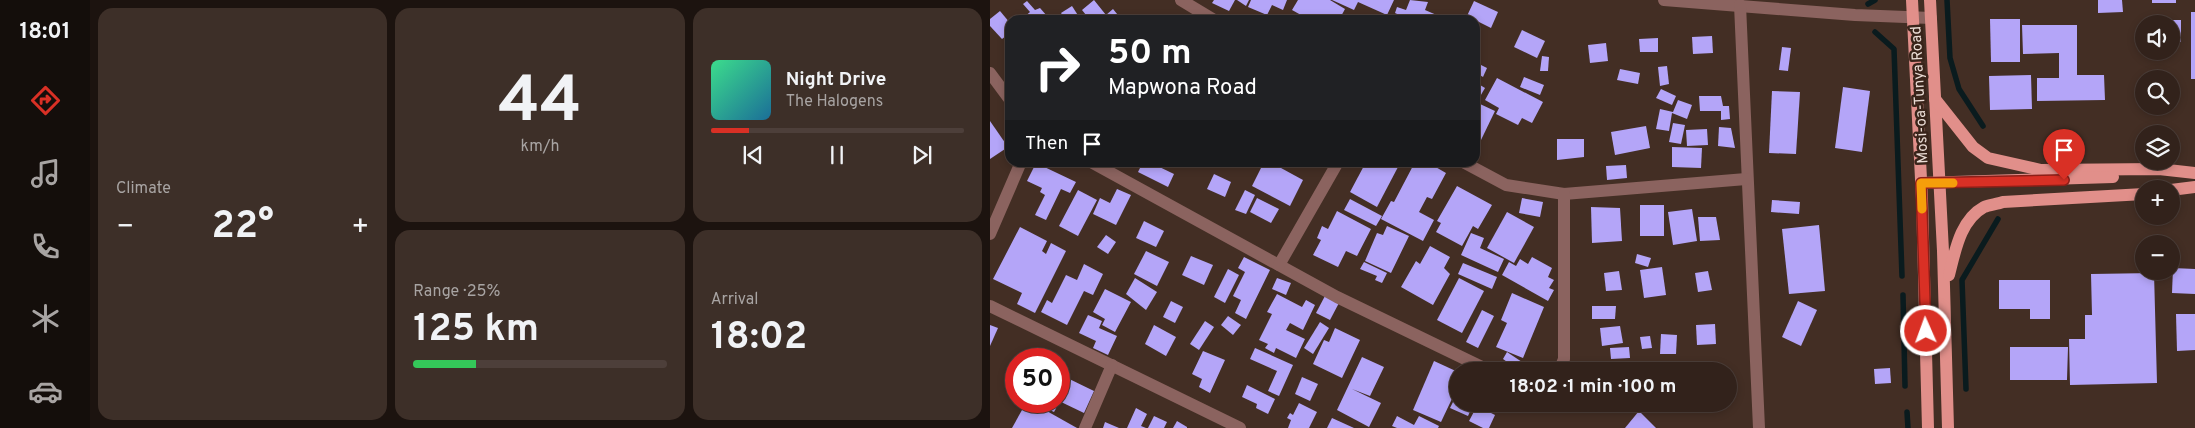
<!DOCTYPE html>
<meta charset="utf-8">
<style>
:root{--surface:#32221b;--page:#3d2f28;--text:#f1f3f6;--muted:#a8a4a3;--line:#4d3f3a;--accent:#d93025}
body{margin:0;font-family:Overpass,sans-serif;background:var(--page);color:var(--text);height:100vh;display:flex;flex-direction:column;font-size:19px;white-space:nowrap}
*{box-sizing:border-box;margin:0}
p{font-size:16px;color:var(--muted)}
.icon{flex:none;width:28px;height:28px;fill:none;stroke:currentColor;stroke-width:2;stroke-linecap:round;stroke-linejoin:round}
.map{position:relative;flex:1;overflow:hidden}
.panel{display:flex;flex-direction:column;gap:8px;padding:8px;background:#1c130f;width:900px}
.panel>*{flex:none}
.hud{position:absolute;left:15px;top:15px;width:475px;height:152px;border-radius:15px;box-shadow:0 2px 8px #0003,0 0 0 1px var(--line);background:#202124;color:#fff;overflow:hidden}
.fabs{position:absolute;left:1145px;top:15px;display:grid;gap:10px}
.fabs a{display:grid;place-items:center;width:45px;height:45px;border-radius:50%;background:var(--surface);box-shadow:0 2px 8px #0003,0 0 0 1px var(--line);font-size:25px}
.speed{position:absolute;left:15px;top:348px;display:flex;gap:10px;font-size:25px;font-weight:700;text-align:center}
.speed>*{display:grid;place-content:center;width:65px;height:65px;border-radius:50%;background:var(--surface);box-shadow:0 2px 8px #0003,0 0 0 1px var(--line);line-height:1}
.speed .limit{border:8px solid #d22;background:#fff;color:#111}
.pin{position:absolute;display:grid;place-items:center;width:42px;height:42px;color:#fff;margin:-51px -21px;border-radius:50% 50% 50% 0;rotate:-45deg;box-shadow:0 0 5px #0007}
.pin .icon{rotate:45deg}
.me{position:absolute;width:55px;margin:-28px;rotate:358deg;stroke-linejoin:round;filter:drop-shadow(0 0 4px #0008)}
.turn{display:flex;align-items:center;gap:18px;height:105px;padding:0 20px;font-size:22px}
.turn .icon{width:65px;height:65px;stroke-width:2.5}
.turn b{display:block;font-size:35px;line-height:42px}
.then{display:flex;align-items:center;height:48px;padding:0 20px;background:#0003;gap:10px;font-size:19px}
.big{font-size:38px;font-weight:700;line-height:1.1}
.panel .tile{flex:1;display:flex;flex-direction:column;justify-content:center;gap:8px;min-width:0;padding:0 18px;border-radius:15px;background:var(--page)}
.panel .dial{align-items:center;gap:0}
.dial b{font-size:65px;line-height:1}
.song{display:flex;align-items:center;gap:15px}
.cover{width:60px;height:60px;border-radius:8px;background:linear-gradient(135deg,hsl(150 70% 55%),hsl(200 70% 35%))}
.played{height:5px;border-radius:2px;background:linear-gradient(90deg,var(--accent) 15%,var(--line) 15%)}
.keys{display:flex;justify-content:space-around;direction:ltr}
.heat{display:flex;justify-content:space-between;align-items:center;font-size:28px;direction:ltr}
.charge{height:8px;border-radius:4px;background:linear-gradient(90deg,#34c759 25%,var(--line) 0)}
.panel .tiles{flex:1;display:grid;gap:8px;grid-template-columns:repeat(3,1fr)}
.tile:first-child{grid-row:span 2}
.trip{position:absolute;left:459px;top:362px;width:288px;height:50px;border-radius:25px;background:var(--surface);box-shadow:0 2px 8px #0003,0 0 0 1px var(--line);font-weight:700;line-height:50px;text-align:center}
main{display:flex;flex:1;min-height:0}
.dock{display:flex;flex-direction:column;width:90px;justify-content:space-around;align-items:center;background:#140e0b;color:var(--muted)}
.dock .icon{width:35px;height:35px}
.dock .active{color:var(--accent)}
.dock b{font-size:22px;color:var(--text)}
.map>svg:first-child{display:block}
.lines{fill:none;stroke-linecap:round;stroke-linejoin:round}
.stream{stroke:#0a1b1e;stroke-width:5.5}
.building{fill:#b4a5f8}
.minor{stroke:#8b635f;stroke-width:12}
.major{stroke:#e18f8a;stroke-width:12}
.route-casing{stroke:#8d1f18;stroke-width:12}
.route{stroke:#d93025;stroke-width:9}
.slow{stroke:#f59e0b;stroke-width:9}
.labels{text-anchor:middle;stroke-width:5;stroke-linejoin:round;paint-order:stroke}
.street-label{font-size:15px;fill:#ebddd6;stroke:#39241a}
</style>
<main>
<nav class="dock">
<b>18:01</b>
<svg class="icon active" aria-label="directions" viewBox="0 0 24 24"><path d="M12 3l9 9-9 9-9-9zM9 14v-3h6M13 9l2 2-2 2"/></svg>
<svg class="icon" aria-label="music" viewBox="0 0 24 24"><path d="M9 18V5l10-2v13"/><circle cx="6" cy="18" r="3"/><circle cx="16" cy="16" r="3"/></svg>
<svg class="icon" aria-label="phone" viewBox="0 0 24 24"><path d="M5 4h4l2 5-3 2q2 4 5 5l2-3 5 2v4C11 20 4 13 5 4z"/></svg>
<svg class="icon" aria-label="climate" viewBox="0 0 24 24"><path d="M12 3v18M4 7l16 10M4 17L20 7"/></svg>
<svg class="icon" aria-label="car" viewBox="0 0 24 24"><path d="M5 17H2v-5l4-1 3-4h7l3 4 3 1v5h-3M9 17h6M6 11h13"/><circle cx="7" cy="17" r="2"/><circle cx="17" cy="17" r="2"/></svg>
</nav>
<section class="panel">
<div class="tiles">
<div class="tile"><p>Climate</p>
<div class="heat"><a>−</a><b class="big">22°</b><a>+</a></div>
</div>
<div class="tile dial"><b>44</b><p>km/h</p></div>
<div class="tile">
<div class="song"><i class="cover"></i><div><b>Night Drive</b><p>The Halogens</p></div></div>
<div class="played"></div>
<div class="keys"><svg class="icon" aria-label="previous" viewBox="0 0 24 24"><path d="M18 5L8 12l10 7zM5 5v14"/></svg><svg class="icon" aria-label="pause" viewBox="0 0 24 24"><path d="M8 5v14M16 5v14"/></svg><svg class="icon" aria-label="next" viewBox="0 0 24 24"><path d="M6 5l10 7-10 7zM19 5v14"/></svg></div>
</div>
<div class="tile"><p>Range · 25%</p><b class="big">125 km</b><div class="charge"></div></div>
<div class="tile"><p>Arrival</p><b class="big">18:02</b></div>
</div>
</section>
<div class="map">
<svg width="1205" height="428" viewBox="0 0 1205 428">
<rect width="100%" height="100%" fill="#432e24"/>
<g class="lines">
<g class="stream">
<path d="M957,0L960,58L969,89L993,126"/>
<path d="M878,4L885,0"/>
<path d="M885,32L904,49L912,276"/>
<path d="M913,295L915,386"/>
<path d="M976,389L972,280L1008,219"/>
<path d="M917,412L918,428"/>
</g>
</g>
<g class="building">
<path d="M104,0L116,15L123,9L132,20H100L92,10Z"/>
<path d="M224,0H245L239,11L222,3Z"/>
<path d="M247,0H259L256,6Z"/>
<path d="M261,0H297L293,10L282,5L277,15L258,7Z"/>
<path d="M308,0H340L355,9L349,20H320L302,10Z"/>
<path d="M342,0H404L397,15L368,2L364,10Z"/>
<path d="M420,0L438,2L435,10L449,16L447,20H420L405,13L407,7L416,10Z"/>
<path d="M1108,0H1132L1133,12L1108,13Z"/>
<rect x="1162" y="0" width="24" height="3"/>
<path d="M37,1L45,10L50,8L57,16L52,20H35L33,18L40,12L33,4Z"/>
<path d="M484,1L508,12L501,28L477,16Z"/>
<path d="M82,6L91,20H76L71,13Z"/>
<path d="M10,11L20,23V33L12,39L0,26V19Z"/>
<rect x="1201" y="12" width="4" height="67"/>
<path d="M1000,19H1030V62H1001Z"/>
<path d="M1160,20H1191V42H1181V24H1160Z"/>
<path d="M1032,25H1087V75H1114L1115,100L1047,101V78H1069V53L1033,54Z"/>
<path d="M532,30L555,41L547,58L524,47Z"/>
<path d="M722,36L723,53L703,54L702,37Z"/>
<path d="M668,38V52H650L649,39Z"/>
<path d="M616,43L618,61L600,63L598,45Z"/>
<path d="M792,47L801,48L798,71L789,70Z"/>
<path d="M552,56L559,57L558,71H550Z"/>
<path d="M485,62L497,68L493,77L485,72Z"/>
<path d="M677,66L679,84L670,86L668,67Z"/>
<path d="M630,69L650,73L648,84L627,80Z"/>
<path d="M1041,75L1042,109L1000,110L999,76Z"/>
<path d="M534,77L554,85L550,95L530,87Z"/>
<path d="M507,78L553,102L542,123L532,118L528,125L506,114L509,108L495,100Z"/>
<path d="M485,82L495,88L485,105Z"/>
<path d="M853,87L880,91L872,152L845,148Z"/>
<path d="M671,89L686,96L682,105L666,98Z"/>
<path d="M782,91L810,92L806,154L779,153Z"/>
<path d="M709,96H731L733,106H739L740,119L731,120V111H710Z"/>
<path d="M688,100L702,105L697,119L682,113L679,131L666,129L670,109L683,112Z"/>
<path d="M490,104L505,111L491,140L485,137V114Z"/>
<path d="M0,121L18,147L0,159Z"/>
<path d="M683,123L695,125L691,144L679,142Z"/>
<path d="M656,126L660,148L625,155L621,132Z"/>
<path d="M729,127L741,128L745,148L728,146Z"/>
<path d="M717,129L718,145L697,146L696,130Z"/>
<path d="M567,139H594V157L567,160Z"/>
<path d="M682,147L712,148L711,168L682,167Z"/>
<path d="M153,162H159L184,174L178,187L148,172Z"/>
<path d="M274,162H280L313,180L300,206L262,186Z"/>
<path d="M376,162H401L408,167L387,207L360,192Z"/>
<path d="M425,162H437L456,173L442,199L437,197L429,212L444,220L433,241L391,219L401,201L404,202Z"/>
<path d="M46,163L86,182L80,193L71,189L56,220L45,215L55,195L50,192L52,188L37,181Z"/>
<path d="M636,165L637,178L617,180L616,166Z"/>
<path d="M224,174L241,182L235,197L217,189Z"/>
<path d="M467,186L502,205L488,229L483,226L472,246L446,232L451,223L447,221Z"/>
<path d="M127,189L141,195L126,225L103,214L110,198L120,203Z"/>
<path d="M88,190L107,200L88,236L69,226Z"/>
<path d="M255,190L265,195L256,214L245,210Z"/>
<path d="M267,198L289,209L281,223L260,212Z"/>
<path d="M532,198L553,202L550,217L529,213Z"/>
<path d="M360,199L392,216L386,226L354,210Z"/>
<path d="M782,200L810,202L809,214L781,212Z"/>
<rect x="650" y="205" width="24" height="31"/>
<path d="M601,207L630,208L632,241L602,243Z"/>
<path d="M702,209L707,241L683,245L678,212Z"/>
<path d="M347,211L381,229L367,256L356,251L348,267L323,255L331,240L327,238L332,226L338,229Z"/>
<path d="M517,212L544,227L524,263L497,248Z"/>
<path d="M708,217H726L730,240L710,241Z"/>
<path d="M154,221L174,231L166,247L146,238Z"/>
<path d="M829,225L835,291L799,294L792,229Z"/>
<path d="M397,226L419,236L401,273L375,261L387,233L393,235Z"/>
<path d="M30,227L57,241L52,251L56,254L61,243L76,251L45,313L27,304L32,293L3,279Z"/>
<path d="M481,233L494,238L490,248L514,259L508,272L471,255Z"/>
<path d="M116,235L126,242L118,254L107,247Z"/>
<path d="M440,246L460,257L454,268L460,274L443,305L411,287L426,261L430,264Z"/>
<path d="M156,251L179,262L167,286L144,274Z"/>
<path d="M647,254L661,258L658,267L645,263Z"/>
<path d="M201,256L223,265L214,285L192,275Z"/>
<path d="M254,257L280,270L256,319L245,313L251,300L243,296L255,272L248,268Z"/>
<path d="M542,257L562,268L558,277L564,280L559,288L564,290L558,301L512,275L519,262L526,266L530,259L538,264Z"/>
<path d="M374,262L397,273L392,283L385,280L387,276L370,269Z"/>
<path d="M473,263L507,277L502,289L468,274Z"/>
<path d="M94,264L113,274L103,295L94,291L77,325L51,312L57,300L62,303L76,275L87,280Z"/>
<path d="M672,267L676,295L654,298L650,270Z"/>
<path d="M1183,268L1205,269V294L1182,293Z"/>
<path d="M238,269L249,275L235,303L224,297Z"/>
<path d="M629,271L632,290L616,291L614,273Z"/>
<path d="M718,271L722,290L708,292L705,273Z"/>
<path d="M1164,273L1167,383L1080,385L1079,339H1095V315H1102L1101,274Z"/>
<path d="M145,278L167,292L156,310L136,294Z"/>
<path d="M287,278L301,283L296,295L282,289Z"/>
<path d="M469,278L494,291L472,333L447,320Z"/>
<path d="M1009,280H1060V319H1040V309H1009Z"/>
<path d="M115,289L141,302L125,332L112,325L115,319L103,312Z"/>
<path d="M522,293L554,307L533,358L506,347L517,323L511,320Z"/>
<path d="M287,294L312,307L316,300L325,305L313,330L300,323L296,330L315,339L306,358L286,348L284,353L275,348L278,344L269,340L282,314L277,312Z"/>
<path d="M336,294L350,301L340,320L326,313Z"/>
<path d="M181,301L193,307L185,323L173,317Z"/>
<path d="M808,301L827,310L811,346L792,337Z"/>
<path d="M602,306H626L625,319H602Z"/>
<path d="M492,310L504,316L488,348L476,342Z"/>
<path d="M1186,314H1205V350L1187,351Z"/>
<path d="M98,315L112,321L109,328L127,336L118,355L103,348L106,341L89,333Z"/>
<path d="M238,316L251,325L243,335L231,325Z"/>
<path d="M215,321L224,327L209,350L200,344Z"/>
<path d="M330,322L339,328L323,354L314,348Z"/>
<path d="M725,324L726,344L707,345L706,325Z"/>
<path d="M0,325L8,328L0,346Z"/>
<path d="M164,325L186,337L176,356L155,344Z"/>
<path d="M630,326L633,343L612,346L610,328Z"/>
<path d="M345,328L370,340L352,378L323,364L334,340L339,342Z"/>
<path d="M671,334L687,335L686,354H670Z"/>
<path d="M660,336L662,348L652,349L650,337Z"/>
<path d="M639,347L640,358L621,359L620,348Z"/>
<path d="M1020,347H1078L1077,380H1020Z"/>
<path d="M265,348L303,365L289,396L278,391L287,371L260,359Z"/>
<path d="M213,351L235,360L220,393L209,387L212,379L202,374Z"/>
<path d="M517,352L532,362L527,369L513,359Z"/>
<path d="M372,357L394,367L380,396L362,389L391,403L379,427L347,410Z"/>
<path d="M444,361L468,372V386L451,422L423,410Z"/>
<path d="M900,368L901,383L885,384L884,369Z"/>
<path d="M69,374L104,391L94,413L69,401Z"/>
<path d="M312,377L328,384L320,401L305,394Z"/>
<path d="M257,385L285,399L278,414L266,408L267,404L252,397Z"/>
<path d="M468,392V404H478L482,407L478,416L460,408Z"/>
<path d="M37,401H39L87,428H22Z"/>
<path d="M51,401H65L69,403L64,412L49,405Z"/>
<path d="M309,403L327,412L319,428H298L301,420L297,418L300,413L303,415Z"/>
<path d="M622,404H641L630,413Z"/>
<path d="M681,404H727V407L682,411Z"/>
<path d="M487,406L505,415L499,428H493L479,421Z"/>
<path d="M146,408L157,414L151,426L156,428H137Z"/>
<path d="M649,411L666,428H635Z"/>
<path d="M164,416L177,422L174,428H158Z"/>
<path d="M407,416L424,425L429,416L449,426L448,428H407L402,426Z"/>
<path d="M342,418L364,428H337Z"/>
<path d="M187,421L197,427V428H183Z"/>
<path d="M115,422L129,428H113Z"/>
</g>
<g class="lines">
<g class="minor">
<path d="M191,0L224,20"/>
<path d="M674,0L865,15L941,18"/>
<path d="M750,5L769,428"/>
<path d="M0,73L20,100"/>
<path d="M101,162L347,297L500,371"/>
<path d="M473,162L516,185L574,194L756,179"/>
<path d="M0,234L31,162"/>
<path d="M289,265L348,162"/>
<path d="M0,306L250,428"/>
<path d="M569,371L574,359V194"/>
<path d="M95,428L122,365"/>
</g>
<g class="major">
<path d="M922,0L932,199L938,428"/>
<path d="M940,0L953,251L958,428"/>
<path d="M945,99L983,147L998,158L1051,170L1169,169L1205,173"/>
<path d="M931,183L1123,177"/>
<path d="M1181,190L1205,187"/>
<path d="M959,275C965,252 970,220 994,207C999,205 1007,204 1013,202L1154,194"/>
</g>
</g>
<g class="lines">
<defs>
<path id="route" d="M936,331L931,183L1074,180"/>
</defs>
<use href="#route" class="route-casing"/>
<use href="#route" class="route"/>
<path class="slow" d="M932,209L931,183H963"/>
</g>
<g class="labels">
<g class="street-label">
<text transform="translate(929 95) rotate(-93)" y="5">Mosi-oa-Tunya Road</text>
</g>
</g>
</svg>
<div class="fabs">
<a><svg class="icon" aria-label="sound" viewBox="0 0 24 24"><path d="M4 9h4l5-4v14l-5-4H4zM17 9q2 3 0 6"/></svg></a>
<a><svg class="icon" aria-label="search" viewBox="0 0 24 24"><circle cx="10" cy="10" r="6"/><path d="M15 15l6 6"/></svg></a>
<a><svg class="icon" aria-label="layers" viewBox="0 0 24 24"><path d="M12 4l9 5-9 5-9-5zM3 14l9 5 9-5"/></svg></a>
<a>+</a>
<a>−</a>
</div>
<div class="speed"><div class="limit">50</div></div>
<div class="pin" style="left:1074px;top:180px;background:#d93025"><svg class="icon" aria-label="arrive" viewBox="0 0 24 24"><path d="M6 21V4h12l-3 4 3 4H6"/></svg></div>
<svg class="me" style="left:936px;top:331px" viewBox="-20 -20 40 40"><circle r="17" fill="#d93025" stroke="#fff" stroke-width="3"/><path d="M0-11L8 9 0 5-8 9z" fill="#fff"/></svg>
<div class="trip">18:02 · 1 min · 100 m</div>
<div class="hud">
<div class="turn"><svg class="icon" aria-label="right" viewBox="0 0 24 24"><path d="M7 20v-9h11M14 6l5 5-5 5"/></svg><div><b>50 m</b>Mapwona Road</div></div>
<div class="then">Then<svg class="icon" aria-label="arrive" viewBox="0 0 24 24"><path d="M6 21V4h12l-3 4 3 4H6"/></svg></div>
</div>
</div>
</main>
